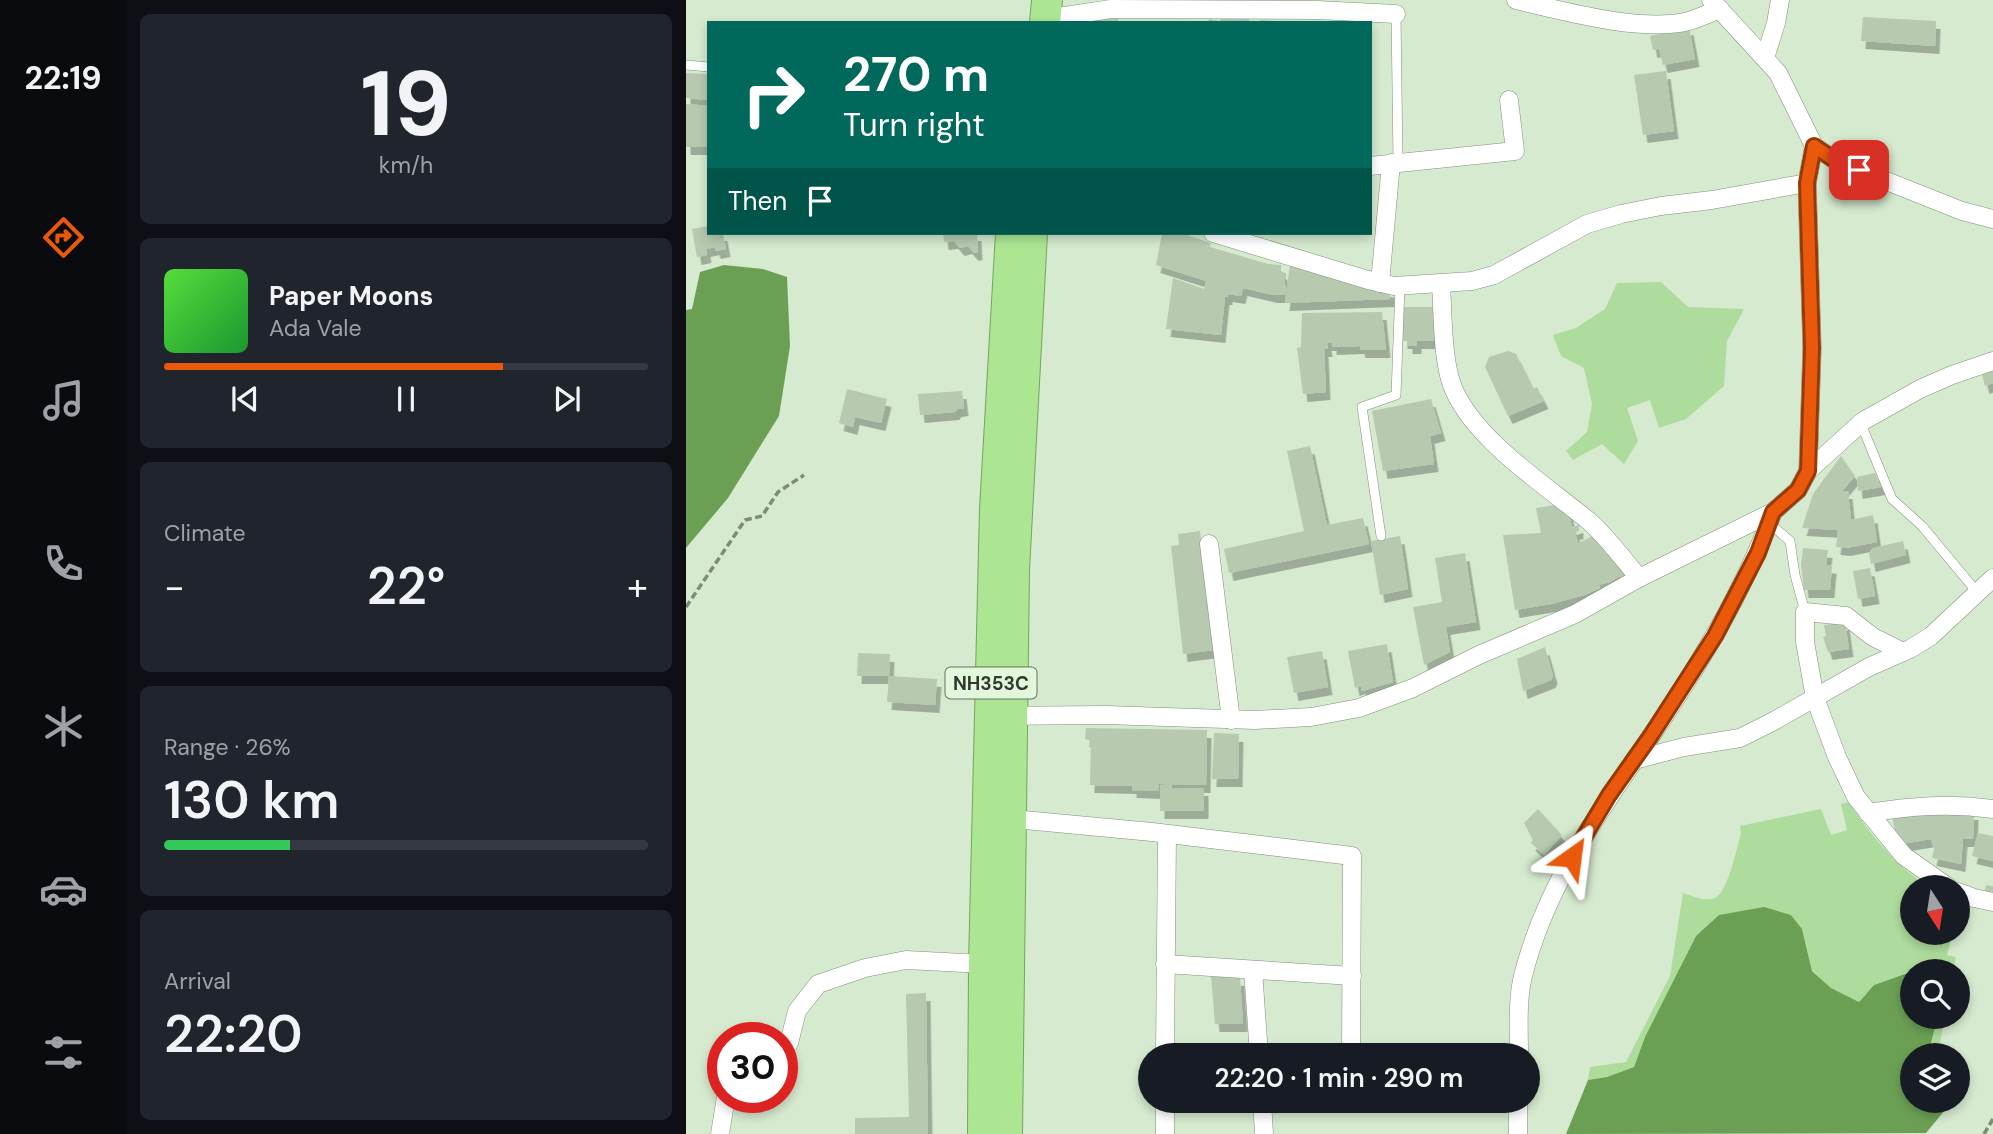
<!DOCTYPE html>
<meta charset="utf-8">
<style>
:root{--surface:#171b24;--page:#20242c;--text:#f1f3f6;--muted:#9ea1a6;--line:#363941;--accent:#ea580c}
body{margin:0;font-family:"DM Sans",sans-serif;background:var(--page);color:var(--text);height:100vh;display:flex;flex-direction:column;font-size:26px;white-space:nowrap}
*{box-sizing:border-box;margin:0}
p{font-size:23px;color:var(--muted)}
.icon{flex:none;width:38px;height:38px;fill:none;stroke:currentColor;stroke-width:2;stroke-linecap:round;stroke-linejoin:round}
.map{position:relative;flex:1;overflow:hidden}
.details{display:flex;flex-direction:column;gap:14px;padding:14px;background:#0d0f14;width:560px}
.details>*{flex:none}
.banner{position:absolute;left:21px;top:21px;width:665px;height:214px;border-radius:0px;box-shadow:0 4px 10px #0003;background:#00695c;color:#fff;overflow:hidden}
.needle{width:46px;rotate:168deg}
.buttons{position:absolute;left:1214px;top:875px;display:grid;gap:14px}
.buttons a{display:grid;place-items:center;width:70px;height:70px;border-radius:50%;background:var(--surface);box-shadow:0 4px 10px #0003;font-size:35px}
.speed{position:absolute;left:21px;top:1022px;display:flex;gap:14px;font-size:35px;font-weight:700;text-align:center}
.speed>*{display:grid;place-content:center;width:91px;height:91px;border-radius:50%;background:var(--surface);box-shadow:0 4px 10px #0003;line-height:1}
.speed .limit{border:10px solid #d22;background:#fff;color:#111}
.pin{position:absolute;display:grid;place-items:center;width:60px;height:60px;color:#fff;margin:-30px;border-radius:14px;box-shadow:0 4px 10px #0006}
.me{position:absolute;width:77px;margin:-38px;rotate:31deg;stroke-linejoin:round;filter:drop-shadow(0 0 5px #0008)}
.turn{display:flex;align-items:center;gap:24px;height:147px;padding:0 21px;font-size:32px}
.turn .icon{width:91px;height:91px;stroke-width:2.5}
.turn b{display:block;font-size:49px;line-height:60px}
.then{display:flex;align-items:center;height:66px;padding:0 21px;background:#0003;gap:14px;font-size:26px}
.big{font-size:52px;font-weight:600;line-height:1.1}
.details .card{flex:1;display:flex;flex-direction:column;justify-content:center;gap:10px;min-width:0;padding:0 24px;border-radius:10px;background:var(--page)}
.details .dial{align-items:center;gap:0}
.dial b{font-size:91px;line-height:1}
.song{display:flex;align-items:center;gap:21px}
.cover{width:84px;height:84px;border-radius:10px;background:linear-gradient(135deg,hsl(110 70% 55%),hsl(130 70% 35%))}
.played{height:7px;border-radius:4px;background:linear-gradient(90deg,var(--accent) 70%,var(--line) 70%)}
.keys{display:flex;justify-content:space-around;direction:ltr}
.heat{display:flex;justify-content:space-between;align-items:center;font-size:38px;direction:ltr}
.charge{height:10px;border-radius:5px;background:linear-gradient(90deg,#34c759 26%,var(--line) 0)}
.trip{position:absolute;left:452px;top:1043px;width:402px;height:70px;border-radius:35px;background:var(--surface);box-shadow:0 4px 10px #0003;font-weight:600;line-height:70px;text-align:center}
main{display:flex;flex:1;min-height:0}
.tab-bar{display:flex;flex-direction:column;width:126px;justify-content:space-around;align-items:center;background:#090b0e;color:var(--muted)}
.tab-bar .icon{width:49px;height:49px}
.tab-bar .current{color:var(--accent)}
.tab-bar b{font-size:32px;color:var(--text)}
.map>svg:first-child{display:block}
.green{fill:#aedc9c}
.water{fill:#6ba054}
.building{fill:#b7cab0;filter:url(#shadow)}
.lines{fill:none;stroke-linecap:round;stroke-linejoin:round}
.service-casing{stroke:#809279;stroke-width:10}
.minor-casing{stroke:#809279;stroke-width:19}
.trunk-casing{stroke:#74a55e;stroke-width:32}
.path{stroke:#7e8b79;stroke-width:3.5;stroke-dasharray:7 3.5;stroke-linecap:butt}
.service{stroke:#fff;stroke-width:9}
.minor{stroke:#fff;stroke-width:18}
.trunk{stroke:#ace693;stroke-width:30}
.route-casing{stroke:#983908;stroke-width:18}
.route{stroke:#ea580c;stroke-width:12}
.labels{text-anchor:middle;stroke-width:7;stroke-linejoin:round;paint-order:stroke}
.shield{fill:#e3f7dc;stroke:#677263;stroke-width:2}
.shield-label{font-size:19px;font-weight:bold;fill:#32392f}
</style>
<main>
<nav class="tab-bar">
<b>22:19</b>
<svg class="icon current" aria-label="directions" viewBox="0 0 24 24"><path d="M12 3l9 9-9 9-9-9zM9 14v-3h6M13 9l2 2-2 2"/></svg>
<svg class="icon" aria-label="music" viewBox="0 0 24 24"><path d="M9 18V5l10-2v13"/><circle cx="6" cy="18" r="3"/><circle cx="16" cy="16" r="3"/></svg>
<svg class="icon" aria-label="phone" viewBox="0 0 24 24"><path d="M5 4h4l2 5-3 2q2 4 5 5l2-3 5 2v4C11 20 4 13 5 4z"/></svg>
<svg class="icon" aria-label="climate" viewBox="0 0 24 24"><path d="M12 3v18M4 7l16 10M4 17L20 7"/></svg>
<svg class="icon" aria-label="car" viewBox="0 0 24 24"><path d="M5 17H2v-5l4-1 3-4h7l3 4 3 1v5h-3M9 17h6M6 11h13"/><circle cx="7" cy="17" r="2"/><circle cx="17" cy="17" r="2"/></svg>
<svg class="icon" aria-label="filters" viewBox="0 0 24 24"><path d="M4 7h16M4 17h16"/><circle cx="9" cy="7" r="2"/><circle cx="15" cy="17" r="2"/></svg>
</nav>
<section class="details">
<div class="card dial"><b>19</b><p>km/h</p></div>
<div class="card">
<div class="song"><i class="cover"></i><div><b>Paper Moons</b><p>Ada Vale</p></div></div>
<div class="played"></div>
<div class="keys"><svg class="icon" aria-label="previous" viewBox="0 0 24 24"><path d="M18 5L8 12l10 7zM5 5v14"/></svg><svg class="icon" aria-label="pause" viewBox="0 0 24 24"><path d="M8 5v14M16 5v14"/></svg><svg class="icon" aria-label="next" viewBox="0 0 24 24"><path d="M6 5l10 7-10 7zM19 5v14"/></svg></div>
</div>
<div class="card"><p>Climate</p>
<div class="heat"><a>−</a><b class="big">22°</b><a>+</a></div>
</div>
<div class="card"><p>Range · 26%</p><b class="big">130 km</b><div class="charge"></div></div>
<div class="card"><p>Arrival</p><b class="big">22:20</b></div>
</section>
<div class="map">
<svg width="1307" height="1134" viewBox="0 0 1307 1134">
<defs>
<filter id="shadow"><feDropShadow dx="4.5" dy="8" stdDeviation="0" flood-color="#0004"/></filter>
</defs>
<rect width="100%" height="100%" fill="#d6eacf"/>
<g class="green">
<path d="M975,282L1002,307L1058,309L1041,341L1038,386L1000,419L973,428L964,400L941,408L952,441L938,464L916,444L887,460L880,451L901,432L906,404L898,368L875,356L867,335L890,328L919,309L931,283Z"/>
<path d="M1163,802C1184,835 1209,864 1242,887H1227V933H1267L1261,955L1270,957L1267,971H1225L1188,985L1173,1002L1145,988L1126,970L1116,929L1010,936L959,1037L948,1067L921,1077L902,1080L904,1067L940,1062L984,976L997,893C1007,896 1019,902 1029,898C1042,892 1051,847 1055,833L1054,826L1135,809L1145,835L1161,830L1155,804Z"/>
<path d="M1250,1017H1259L1253,1048L1245,1045Z"/>
</g>
<g class="water">
<path d="M38,265L77,269L101,277L104,346L93,416L42,498L0,548V310L6,309L14,272Z"/>
<path d="M1078,907L1105,915L1116,929L1126,971L1145,988L1173,1002L1188,985L1227,971V1017H1250L1251,1019L1242,1055H1227V1101H1261L1259,1110L1240,1133L880,1134L902,1080L921,1077L948,1067L959,1037L1010,936L1033,915Z"/>
</g>
<g class="building">
<path d="M535,15L563,19V23H522L523,19L534,21Z"/>
<path d="M432,17V23H387Z"/>
<path d="M1177,17L1250,21L1249,46L1175,41Z"/>
<path d="M574,20L592,21V23H574Z"/>
<path d="M1003,27L1009,59L977,65L973,49L967,50L964,36Z"/>
<path d="M980,71L988,131L957,135L948,75Z"/>
<path d="M0,73L23,74V100L0,98Z"/>
<path d="M0,104L23,106V147H0Z"/>
<path d="M23,226V233H37L40,249L30,251L29,247L20,249L21,255L11,257L6,229Z"/>
<path d="M257,233H291L292,252L288,253L282,246L274,248L268,241L258,242Z"/>
<path d="M476,233H495L525,243L524,247L582,264L595,265V271L598,273L600,295H587L557,288L555,296L542,294V297H539L535,335L480,329L487,278L518,289L520,281L470,265Z"/>
<path d="M604,264L704,290V299L599,303Z"/>
<path d="M717,307H748V341H731V346H722V341H717Z"/>
<path d="M696,312L700,350H675L674,346L646,347V343H641L642,349H638L640,392L617,394L611,348L615,347L616,313Z"/>
<path d="M822,351L830,354L847,389L851,387L858,401L822,416L799,367L803,357Z"/>
<path d="M1307,363V383L1299,386L1294,367Z"/>
<path d="M161,389L201,399L195,423L169,417L167,427L153,423Z"/>
<path d="M276,391L278,408L271,409L269,412L234,415L232,394Z"/>
<path d="M745,399L755,433L744,436L748,464L697,471L686,411Z"/>
<path d="M624,446L641,525L677,518L683,544L543,573L538,549L618,531L601,451Z"/>
<path d="M1155,456L1169,476L1156,491H1162L1165,520L1187,515L1191,542L1160,548L1150,547L1152,530L1116,528L1127,494Z"/>
<path d="M1189,473L1195,487L1172,491L1171,477Z"/>
<path d="M875,504L882,510L886,527L893,525V531L889,532L892,543L907,536L943,574L936,579L934,576L924,582L913,585L914,588L898,595L865,604L829,610L817,535L855,533L850,508Z"/>
<path d="M514,531L528,650L497,654L485,546L493,545L492,534Z"/>
<path d="M714,536L722,589L694,595L685,541Z"/>
<path d="M1217,541L1220,555L1185,564L1183,553L1187,548Z"/>
<path d="M1117,548L1142,550L1140,565L1146,566L1144,590H1118L1115,565Z"/>
<path d="M779,553L790,622L760,627L764,652L738,665L727,607L756,602L749,558Z"/>
<path d="M1184,568L1189,596L1172,599L1167,571Z"/>
<path d="M1159,622L1163,649L1142,652L1137,637L1140,636L1138,625Z"/>
<path d="M701,644L707,682L676,691L675,686L669,688L662,651Z"/>
<path d="M859,647L867,676L865,680L837,691L831,659Z"/>
<path d="M636,651L642,687L608,693L601,657Z"/>
<path d="M172,653L204,654L203,676H171Z"/>
<path d="M203,676L251,679L249,705L201,702Z"/>
<path d="M400,728L521,730L520,785L474,784L473,780L472,791L446,790V786L404,785L405,741L399,739Z"/>
<path d="M528,733L553,734L552,779H526Z"/>
<path d="M474,785H485L486,789L518,788V811H474Z"/>
<path d="M852,809L876,835L858,855L845,843L847,840L838,823Z"/>
<path d="M1288,812L1287,839H1277L1275,864L1246,858L1248,849L1245,839L1215,844L1211,841L1206,816Z"/>
<path d="M1292,833L1307,836V861L1286,856Z"/>
<path d="M1300,885L1307,886V895L1298,893Z"/>
<path d="M525,976L554,978L557,1024H529Z"/>
<path d="M240,993L242,1134H169V1118L223,1117L220,994Z"/>
</g>
<g class="lines">
<defs>
<g id="service">
<path d="M710,14L712,162"/>
<path d="M0,65L23,67"/>
<path d="M1175,424L1206,499L1236,526L1291,592"/>
<path d="M1083,523L1104,541L1109,575L1119,612"/>
<path d="M695,536L676,407L710,395L714,286"/>
</g>
<g id="minor">
<path d="M830,0C877,11 956,33 1003,21C1013,18 1024,13 1034,9"/>
<path d="M1025,0L1092,73L1128,146L1150,161L1276,211L1307,219"/>
<path d="M359,19L425,9L631,10L710,14"/>
<path d="M1079,58L1090,23L1094,0"/>
<path d="M684,166L829,151L823,100"/>
<path d="M527,233L682,280L708,286L786,281L808,275L901,224L935,214L975,206L1026,200L1121,183"/>
<path d="M694,283L705,163"/>
<path d="M755,285C757,314 756,364 768,390C791,442 861,486 904,522C922,538 938,560 953,578"/>
<path d="M1122,471L1126,348L1121,183L1128,146"/>
<path d="M523,544L545,720"/>
<path d="M1217,652L1187,637L1160,616L1119,612V642L1129,698L1151,757L1170,797L1218,856L1262,887"/>
<path d="M317,716L420,715L569,720L625,717L673,708L727,688L793,655L889,614L953,578L1087,512L1112,490L1122,471L1177,421L1234,389L1266,375L1307,361"/>
<path d="M948,760L998,747L1054,738L1086,722L1183,667L1224,649L1245,636L1307,578"/>
<path d="M1182,813C1225,806 1264,803 1307,809"/>
<path d="M316,818L466,832L666,856L665,1054"/>
<path d="M1272,892L1288,898L1307,902"/>
<path d="M479,964L666,976"/>
<path d="M567,970L573,1055"/>
<path d="M96,1047L103,1043L111,1011L132,984L179,968L220,960L298,964"/>
<path d="M479,1055L481,834"/>
<path d="M833,1055C833,1030 831,1000 837,976C859,887 912,813 963,739C1011,668 1057,594 1087,512"/>
<path d="M479,1101V1134"/>
<path d="M576,1101L578,1134"/>
<path d="M34,1134L40,1097"/>
<path d="M832,1134V1101"/>
</g>
<g id="trunk">
<path d="M359,23L361,0"/>
<path d="M297,1134L298,964L309,509L325,233"/>
<path d="M321,1134L328,570L346,233"/>
</g>
</defs>
<use href="#service" class="service-casing"/>
<use href="#minor" class="minor-casing"/>
<use href="#trunk" class="trunk-casing"/>
<g class="path">
<path d="M0,607L59,520L76,516L92,492L118,475"/>
<path d="M1298,1134L1307,1119"/>
</g>
<use href="#service" class="service"/>
<use href="#minor" class="minor"/>
<use href="#trunk" class="trunk"/>
</g>
<g class="lines">
<defs>
<path id="route" d="M886,857L923,795L964,737L1029,636L1072,553L1087,512L1112,490L1122,471L1126,348L1121,183L1128,146L1150,161L1173,170"/>
</defs>
<use href="#route" class="route-casing"/>
<use href="#route" class="route"/>
</g>
<g class="labels">
<rect class="shield" x="259.5" y="667.5" width="91" height="31" rx="5"/>
<g class="shield-label">
<text x="305" y="690">NH353C</text>
</g>
</g>
</svg>
<div class="buttons">
<a><svg class="needle" viewBox="-14 -14 28 28"><path d="M0-13l5 13h-10z" fill="#e53935"/><path d="M0 13l5-13h-10z" fill="#9ea1a6"/></svg></a>
<a><svg class="icon" aria-label="search" viewBox="0 0 24 24"><circle cx="10" cy="10" r="6"/><path d="M15 15l6 6"/></svg></a>
<a><svg class="icon" aria-label="layers" viewBox="0 0 24 24"><path d="M12 4l9 5-9 5-9-5zM3 14l9 5 9-5"/></svg></a>
</div>
<div class="speed"><div class="limit">30</div></div>
<div class="pin" style="left:1173px;top:170px;background:#d93025"><svg class="icon" aria-label="arrive" viewBox="0 0 24 24"><path d="M6 21V4h12l-3 4 3 4H6"/></svg></div>
<svg class="me" style="left:886px;top:857px" viewBox="-20 -20 40 40"><path d="M0-17L14 15 0 8-14 15z" fill="#ea580c" stroke="#fff" stroke-width="4"/></svg>
<div class="trip">22:20 · 1 min · 290 m</div>
<div class="banner">
<div class="turn"><svg class="icon" aria-label="right" viewBox="0 0 24 24"><path d="M7 20v-9h11M14 6l5 5-5 5"/></svg><div><b>270 m</b>Turn right</div></div>
<div class="then">Then<svg class="icon" aria-label="arrive" viewBox="0 0 24 24"><path d="M6 21V4h12l-3 4 3 4H6"/></svg></div>
</div>
</div>
</main>
